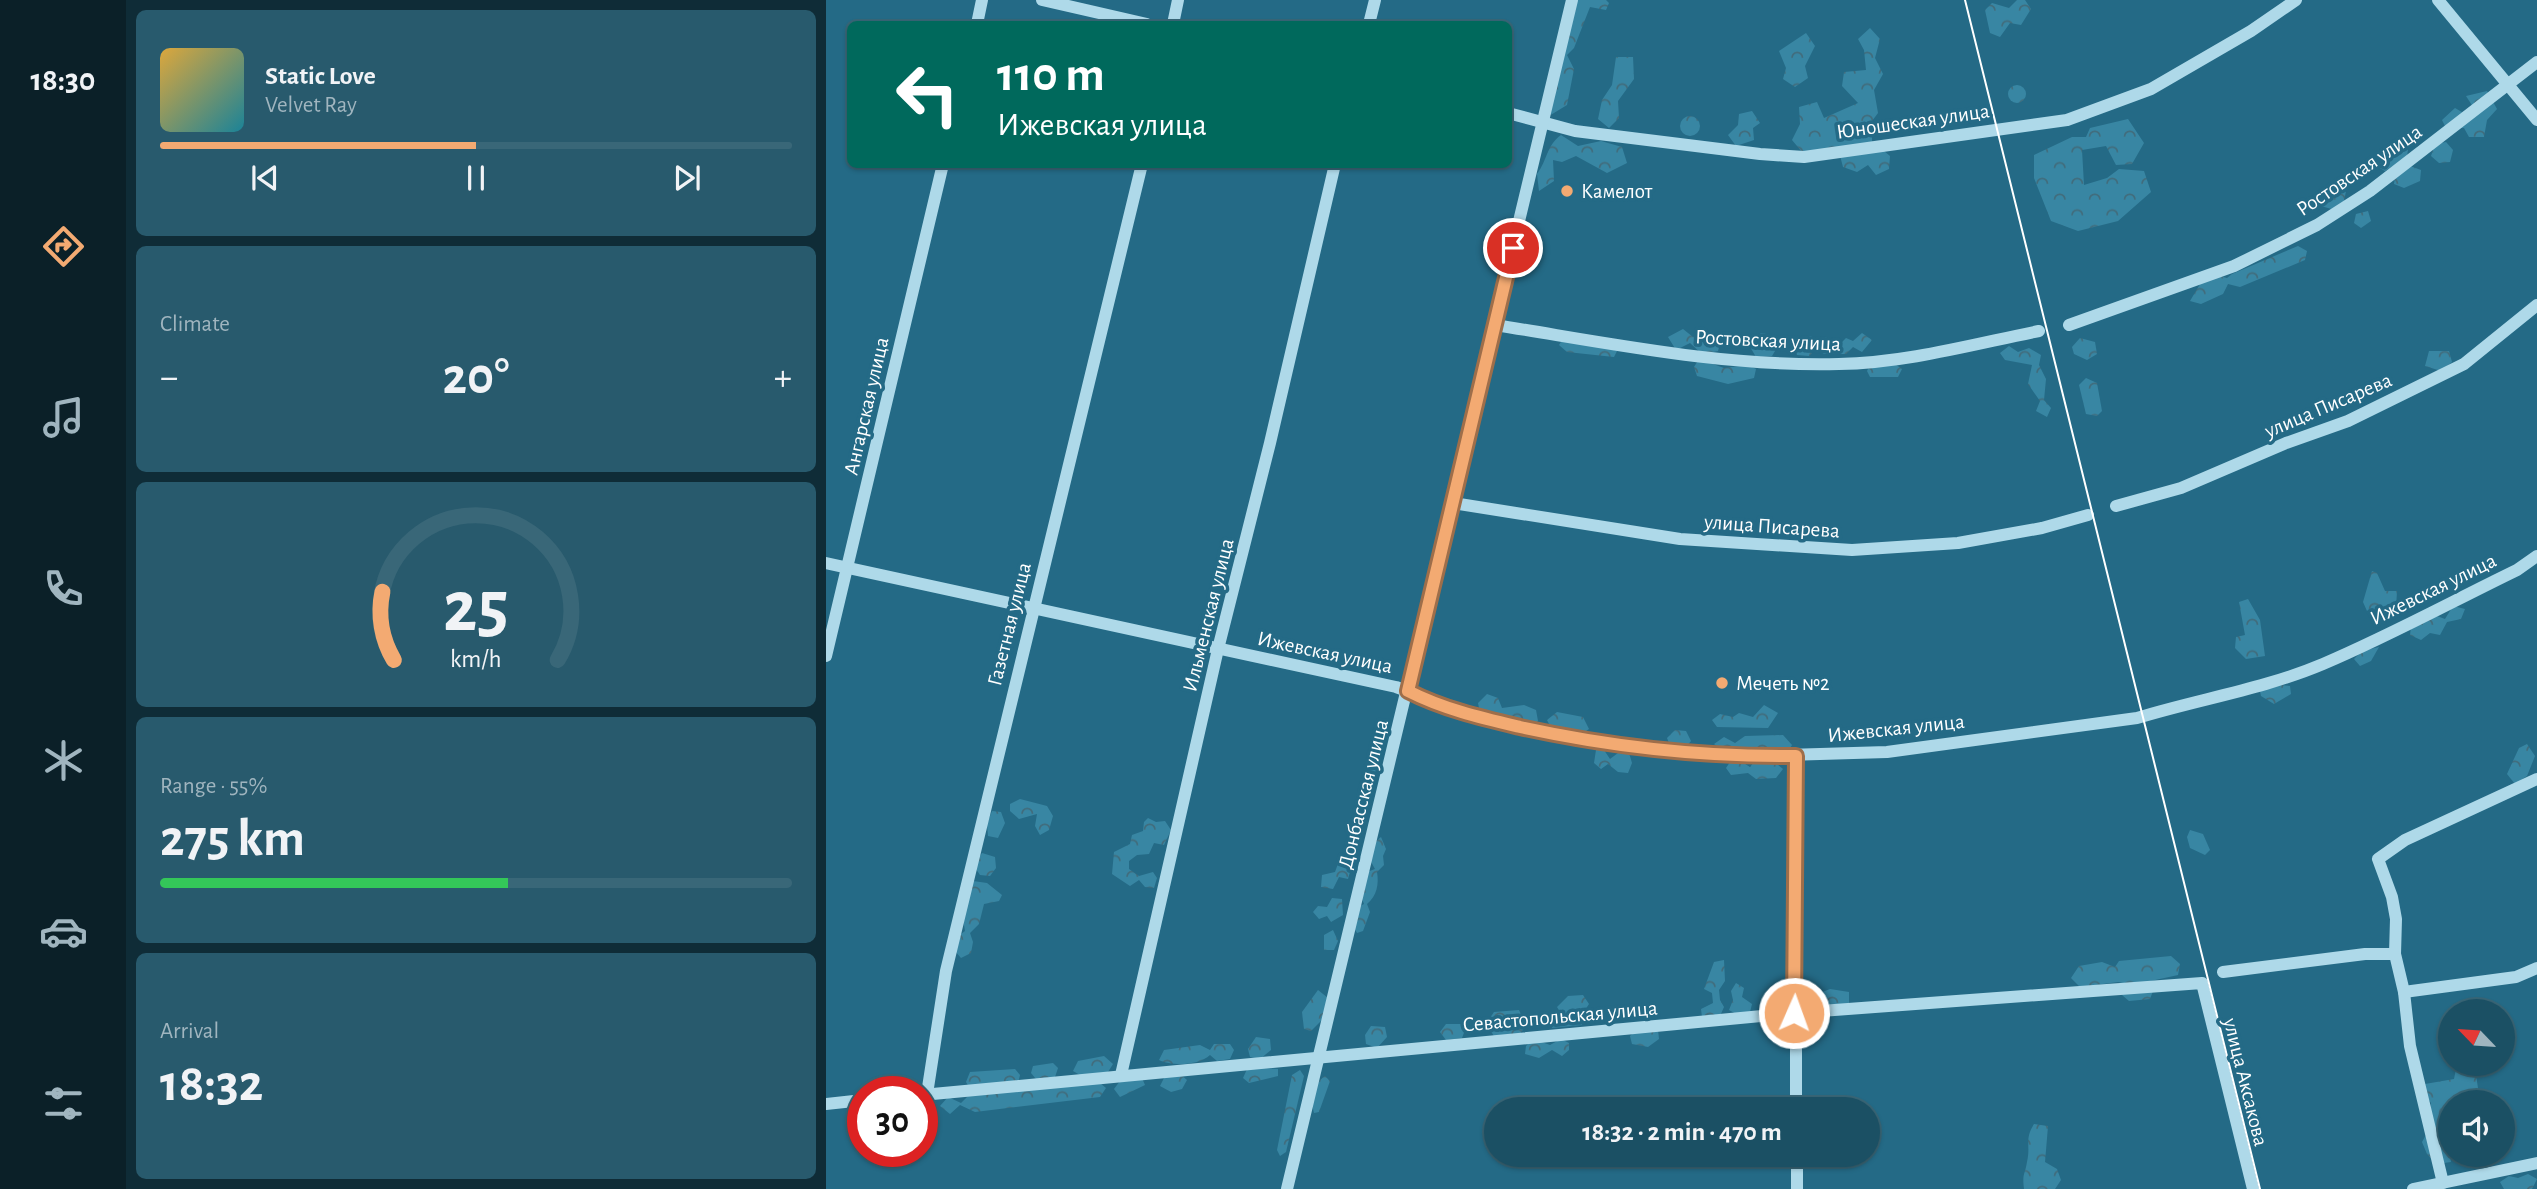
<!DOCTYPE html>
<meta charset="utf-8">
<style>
:root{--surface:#1b5064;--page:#285a6d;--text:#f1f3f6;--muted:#a0b5bf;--line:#396778;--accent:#f3aa72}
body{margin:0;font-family:"Alegreya Sans",sans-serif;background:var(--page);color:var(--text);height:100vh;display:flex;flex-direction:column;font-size:26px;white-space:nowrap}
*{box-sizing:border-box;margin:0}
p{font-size:23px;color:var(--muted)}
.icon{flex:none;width:38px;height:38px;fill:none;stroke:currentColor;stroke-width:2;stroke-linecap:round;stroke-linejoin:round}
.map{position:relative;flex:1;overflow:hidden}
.side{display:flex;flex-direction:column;gap:10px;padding:10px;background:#0f2c37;width:700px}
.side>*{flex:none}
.guide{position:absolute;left:21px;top:21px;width:665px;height:147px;border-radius:10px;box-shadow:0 2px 5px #0004,0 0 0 2px var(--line);background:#00695c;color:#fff;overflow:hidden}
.needle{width:46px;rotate:295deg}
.tools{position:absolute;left:1612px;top:999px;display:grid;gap:14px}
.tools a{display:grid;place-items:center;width:77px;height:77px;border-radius:50%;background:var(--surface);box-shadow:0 2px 5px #0004,0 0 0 2px var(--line);font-size:35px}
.speed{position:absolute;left:21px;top:1076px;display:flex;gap:14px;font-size:35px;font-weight:700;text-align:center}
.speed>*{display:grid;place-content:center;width:91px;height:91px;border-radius:50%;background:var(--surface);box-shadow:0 2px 5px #0004,0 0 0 2px var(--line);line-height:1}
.speed .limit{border:10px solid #d22;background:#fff;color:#111}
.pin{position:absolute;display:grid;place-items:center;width:60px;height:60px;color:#fff;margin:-30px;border:4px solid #fff;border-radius:50%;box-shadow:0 2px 7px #0007}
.me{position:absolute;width:77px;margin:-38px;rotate:2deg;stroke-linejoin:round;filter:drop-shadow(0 0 5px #0008)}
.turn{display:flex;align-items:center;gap:24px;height:147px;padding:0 35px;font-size:32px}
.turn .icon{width:91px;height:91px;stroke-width:2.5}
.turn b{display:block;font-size:49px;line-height:60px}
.big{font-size:52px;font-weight:700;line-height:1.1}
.side .tile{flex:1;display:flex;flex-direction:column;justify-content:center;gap:10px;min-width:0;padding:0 24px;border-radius:10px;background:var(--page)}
.side .dial{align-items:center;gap:0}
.dial svg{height:182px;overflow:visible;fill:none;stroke:var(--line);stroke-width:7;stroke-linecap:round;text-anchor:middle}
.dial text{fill:var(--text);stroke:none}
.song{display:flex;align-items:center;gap:21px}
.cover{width:84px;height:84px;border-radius:10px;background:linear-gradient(135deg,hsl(40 70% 55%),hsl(190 70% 35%))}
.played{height:7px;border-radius:4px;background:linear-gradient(90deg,var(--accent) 50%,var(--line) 50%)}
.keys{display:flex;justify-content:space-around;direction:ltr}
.heat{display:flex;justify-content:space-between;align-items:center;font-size:38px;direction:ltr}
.charge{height:10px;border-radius:5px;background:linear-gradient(90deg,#34c759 55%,var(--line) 0)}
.trip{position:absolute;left:658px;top:1097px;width:396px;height:70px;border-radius:35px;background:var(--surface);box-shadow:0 2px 5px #0004,0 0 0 2px var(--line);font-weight:700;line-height:70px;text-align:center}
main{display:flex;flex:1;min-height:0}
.tabs{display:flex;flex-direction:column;width:126px;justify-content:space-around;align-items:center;background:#0b2028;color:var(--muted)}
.tabs .icon{width:49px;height:49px}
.tabs .current{color:var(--accent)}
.tabs b{font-size:32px;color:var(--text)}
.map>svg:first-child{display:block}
.forest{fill:url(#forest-crowns)}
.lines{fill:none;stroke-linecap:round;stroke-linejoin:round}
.minor{stroke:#aed9e9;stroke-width:12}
.tram{stroke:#fff;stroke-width:2}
.route-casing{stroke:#9e6e4a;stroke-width:18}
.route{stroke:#f3aa72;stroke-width:12}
.poi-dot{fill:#f3aa72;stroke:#246a86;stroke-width:2.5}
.labels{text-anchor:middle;stroke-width:7;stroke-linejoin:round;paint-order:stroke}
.street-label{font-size:21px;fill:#fff;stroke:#246a86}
.poi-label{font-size:21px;fill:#fff;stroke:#246a86;text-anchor:start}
</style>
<main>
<nav class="tabs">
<b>18:30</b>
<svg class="icon current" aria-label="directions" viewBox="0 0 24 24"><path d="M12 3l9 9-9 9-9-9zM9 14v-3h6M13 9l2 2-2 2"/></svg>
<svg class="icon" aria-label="music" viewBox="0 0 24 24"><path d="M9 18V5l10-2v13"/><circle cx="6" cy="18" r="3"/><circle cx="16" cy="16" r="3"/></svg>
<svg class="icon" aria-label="phone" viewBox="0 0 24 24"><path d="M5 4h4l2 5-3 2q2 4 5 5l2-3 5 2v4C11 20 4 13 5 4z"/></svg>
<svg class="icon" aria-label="climate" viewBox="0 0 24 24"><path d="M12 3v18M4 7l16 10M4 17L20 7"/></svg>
<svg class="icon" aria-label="car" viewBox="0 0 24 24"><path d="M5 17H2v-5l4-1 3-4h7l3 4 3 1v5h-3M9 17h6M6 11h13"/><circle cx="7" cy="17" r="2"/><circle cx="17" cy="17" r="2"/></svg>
<svg class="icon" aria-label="filters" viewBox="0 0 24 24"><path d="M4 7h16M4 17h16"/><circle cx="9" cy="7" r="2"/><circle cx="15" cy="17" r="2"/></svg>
</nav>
<section class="side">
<div class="tile">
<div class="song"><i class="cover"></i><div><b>Static Love</b><p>Velvet Ray</p></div></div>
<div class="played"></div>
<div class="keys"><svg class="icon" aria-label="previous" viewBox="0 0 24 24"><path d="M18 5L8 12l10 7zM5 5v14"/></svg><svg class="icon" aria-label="pause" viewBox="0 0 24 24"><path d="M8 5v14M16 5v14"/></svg><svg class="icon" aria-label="next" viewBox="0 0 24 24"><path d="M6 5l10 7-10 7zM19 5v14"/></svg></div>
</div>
<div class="tile"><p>Climate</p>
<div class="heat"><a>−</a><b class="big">20°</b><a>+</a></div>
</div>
<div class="tile dial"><svg viewBox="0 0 100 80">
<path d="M14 69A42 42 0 1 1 86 69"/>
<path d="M14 69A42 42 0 0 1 9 39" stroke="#f3aa72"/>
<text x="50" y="56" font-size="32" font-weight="700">25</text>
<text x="50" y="72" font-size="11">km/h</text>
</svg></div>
<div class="tile"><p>Range · 55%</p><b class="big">275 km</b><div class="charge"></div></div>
<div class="tile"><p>Arrival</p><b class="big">18:32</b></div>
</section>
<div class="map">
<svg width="1711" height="1189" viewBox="0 0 1711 1189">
<defs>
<pattern id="forest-crowns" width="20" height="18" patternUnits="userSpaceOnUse" patternTransform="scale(1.75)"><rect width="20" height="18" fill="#3886a3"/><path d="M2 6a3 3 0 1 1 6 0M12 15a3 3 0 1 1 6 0" fill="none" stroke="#416c7c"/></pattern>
</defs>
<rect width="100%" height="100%" fill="#246a86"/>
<g class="forest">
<path d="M745,0H780L783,3L780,10L764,7L748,48L741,55L748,69L741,105L723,116Z"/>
<path d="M1191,0H1199L1205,9L1195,25L1184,23L1174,37L1164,33L1159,10L1166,3L1183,8Z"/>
<path d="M1044,28L1054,39L1049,58L1057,74L1048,90L1052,113L1046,121V141L1064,156L1063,169L1050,175L1042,165L1031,172L1017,167L1012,148L976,152L966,140L974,124L973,107L991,102L998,118L1032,103L1016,86L1018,72L1040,70L1038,50L1032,39Z"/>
<path d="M980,33L989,46L979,66L982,78L969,87L957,79L960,68L953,51Z"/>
<path d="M790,57H807L808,79L792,101L793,118L783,128L772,119L776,100L786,85Z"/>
<circle cx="1191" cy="94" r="9"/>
<path d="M1661,91L1671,109L1661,120L1658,137H1643L1638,128H1620L1616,120L1629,108L1646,118L1651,113L1640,96Z"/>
<path d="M926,111L934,123L927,128L928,140L910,146L902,135L912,125L913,114Z"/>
<circle cx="864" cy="126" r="10"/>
<path d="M1302,119L1318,143L1306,164L1290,165L1280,146L1256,150L1258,185L1281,178L1293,169L1318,171L1325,192L1292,221L1252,231L1225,221L1208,178V155L1246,137H1260L1264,128Z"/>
<path d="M735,135L752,146L775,141L796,147L801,163L781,173L750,156L736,162L727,160L728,181L713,191L711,174C722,159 720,146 735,135Z"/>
<path d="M1571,142L1582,149L1581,157L1559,171L1552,167L1559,158L1560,150Z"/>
<path d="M1620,142L1627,150L1624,162L1613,163L1605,156L1609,144Z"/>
<path d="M1584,166L1595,170L1594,181L1578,188L1568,184L1569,176Z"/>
<path d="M1509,180L1521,186L1518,201L1509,210L1495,206L1497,188Z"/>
<path d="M1542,211L1545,221L1535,228L1528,223L1530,214Z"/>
<path d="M1472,246L1481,251L1479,260L1414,287L1402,284L1397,294L1375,304L1364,301L1377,279L1389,275L1401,278L1406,274Z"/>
<path d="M857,329L867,337L879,333L894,343L892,351L876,354L864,343L850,350L842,337Z"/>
<path d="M935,333L945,335L952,346L946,356L930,357L923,345Z"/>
<path d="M1036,333L1046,340L1036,352L1027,347L1020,354H998L990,349L983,356L971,355L968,346L975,337L985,336L993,343L999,337L1015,343L1020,338L1027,341Z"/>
<path d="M740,334L791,351L788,357L741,352L733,345Z"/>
<path d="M1254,338L1269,342L1271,354L1261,360L1248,354L1246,347Z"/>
<path d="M1183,346L1192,352L1203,348L1215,355L1213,365L1220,379L1218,400L1225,408L1221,417L1210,411L1214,401L1202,384L1206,365L1179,360L1174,353Z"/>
<path d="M1603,351H1623L1626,362L1615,371L1599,366Z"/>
<path d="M873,359L898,368L922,365L930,369L928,378L902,384L871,376L868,367Z"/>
<path d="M1045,363L1069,364L1076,369L1072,377H1044L1041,371Z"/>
<path d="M1260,378L1271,383L1276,411L1271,416L1260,414L1253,385Z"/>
<path d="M1546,571L1551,573L1559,591H1571L1570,608L1545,620L1537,602Z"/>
<path d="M1422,599L1434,620L1439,656L1420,659L1409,648L1410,637L1419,635L1413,602Z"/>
<path d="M1627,606L1639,609L1635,619L1621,622L1614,635L1604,633L1595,640L1584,635L1585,627L1608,615L1619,619Z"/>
<path d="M1553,647L1545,661L1534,666L1528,659L1536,651Z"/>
<path d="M1444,684L1464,686L1465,694L1448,704L1435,696L1434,691Z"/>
<path d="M661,694L672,698L676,708L698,705L710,710L712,721L705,727L688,724L676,714L668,717L654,713L652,703Z"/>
<path d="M938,705L952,713L942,728L891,727L886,720L894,714L907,717L913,713L927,717Z"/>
<path d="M731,712L757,717L763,729L754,735L726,730L721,720Z"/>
<path d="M554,726L562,727L563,736L557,746L549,783L540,789L535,783L543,752L552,746L548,735Z"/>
<path d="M849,730L860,731L865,741L860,747L845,748L841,738Z"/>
<path d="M957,735L966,745L961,753L918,752L910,747L897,751L888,744L898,737L909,743L919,736Z"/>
<path d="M1701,744L1709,756L1701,776L1689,784L1681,774L1693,748Z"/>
<path d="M770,750H778L784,759L792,753H803L806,763L802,773L792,772L782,764L775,769L768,763Z"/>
<path d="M946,760L957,769L950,778L930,779L922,773L905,775L900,768L904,762H916L924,767L928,762Z"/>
<path d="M194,799L221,806L227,816L223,830L214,835L209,826L211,814L193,819L184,811V804Z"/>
<path d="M166,811L175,812L179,823L172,838L162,836L161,824Z"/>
<path d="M322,818L330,822L339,821L345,830L338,845L328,843L323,854L311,855L303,861V869L313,876L327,872L331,878L328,888L319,887L313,880L304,886L286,874L288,852L304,844L306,835L317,831L318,822Z"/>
<path d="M1364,830L1377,834L1384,850L1379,855L1364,848L1361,837Z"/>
<path d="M555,837L560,849L557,856L558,865L551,872C553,884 551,896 541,904L544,912L537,931L531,933L527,926L532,907L538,904L535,896L541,872L549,869L544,860L548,843Z"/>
<path d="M156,853L169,857L170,868L164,876L154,875L150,869L151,861Z"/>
<path d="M521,853L527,861L522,879L513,877L507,889L495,887L496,875L509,872L513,861Z"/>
<path d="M147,881L161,883L176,895L173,901L158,904L153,924L144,933L147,942L145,953L135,958L129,951L130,938L139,931L136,913Z"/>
<path d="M506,898L516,899L517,915L505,922L501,916L493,919L487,912L492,906L501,907Z"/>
<path d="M507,930L512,941L508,950H498V935Z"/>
<path d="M1345,956L1354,964L1352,975L1320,982L1327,991L1324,999L1303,1001L1296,995L1303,984L1292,982L1254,987L1245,978L1253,966L1276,962L1289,967L1293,961Z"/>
<path d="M898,960L899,981L893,990L894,1000L898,1007L894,1016L876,1017L875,1009L887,1003L886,993L878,989L888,962Z"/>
<path d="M910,983L918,988L916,997L926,1004L924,1012L914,1016L903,1010L907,1000L905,991Z"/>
<path d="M1004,989L1023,992V1003L1006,1007L991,1005L989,995Z"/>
<path d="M492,990L502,998L497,1019L485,1031L478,1029L476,1012Z"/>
<path d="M757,995L763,1004L757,1013L756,1025L726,1028L724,1020L736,1015L731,1007L742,996Z"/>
<path d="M693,1010L700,1025L694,1034L668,1036L660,1024L668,1012Z"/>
<path d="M620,1024H635L639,1030L636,1038L620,1040L614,1032Z"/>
<path d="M545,1026L559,1027L561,1037L551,1048L540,1044L539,1035Z"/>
<path d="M811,1029L832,1030L833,1039L822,1047L806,1044L804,1036Z"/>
<path d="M430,1037L444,1039L445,1050L434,1059L424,1057L422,1049Z"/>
<path d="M707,1039L724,1045L735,1039L743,1043V1050L736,1056L726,1050L713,1058L699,1054L700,1046Z"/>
<path d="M388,1044H404L408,1050L404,1059L391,1061L384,1055C372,1066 346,1066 333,1060L338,1050L374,1045L384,1050Z"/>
<path d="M278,1056L287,1064L282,1072L254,1075L247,1071L252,1061Z"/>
<path d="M227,1063L232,1068L229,1077L210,1079L205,1073L207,1066Z"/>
<path d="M1631,1064H1642L1649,1068L1653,1095L1649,1102H1624V1120L1618,1122L1625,1162L1610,1164L1601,1154L1596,1142L1601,1133L1605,1103L1596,1090L1599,1084L1628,1079Z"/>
<path d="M422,1067L452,1069V1076L423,1083L417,1078Z"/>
<path d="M189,1069L194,1075L192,1083L143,1087L140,1082L144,1072Z"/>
<path d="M474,1070L478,1076L460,1152L454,1156L451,1150L466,1075Z"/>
<path d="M354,1074L361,1080L356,1089L345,1092L334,1086L338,1078Z"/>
<path d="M499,1076L504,1081L493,1112L488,1113C484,1100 487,1084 499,1076Z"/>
<path d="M316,1078L319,1085L294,1097L288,1089L294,1081Z"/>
<path d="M274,1083L280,1088L274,1097L149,1112L134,1105L124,1114L114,1106L122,1097L135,1103L142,1096Z"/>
<path d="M1208,1124L1222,1126L1219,1162L1231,1169L1235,1180L1229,1189H1198C1196,1173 1199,1175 1201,1162C1205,1145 1198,1140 1208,1124Z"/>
<path d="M1702,1174L1711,1179L1706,1189H1678L1674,1182L1683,1176L1692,1178Z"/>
</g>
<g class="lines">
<g class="minor">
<path d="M216,0L321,24"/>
<path d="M1612,0L1711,120"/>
<path d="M151,24L156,0"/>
<path d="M347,24L352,0"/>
<path d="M543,24L549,0"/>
<path d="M682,113L749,131L934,154L978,157L1241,120L1325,89L1425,31L1470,0"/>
<path d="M669,325C783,343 897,367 1013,364C1080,363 1148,344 1213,331"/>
<path d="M1243,325L1408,266L1491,225L1544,191L1711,62"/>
<path d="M627,503L854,539L1026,550L1132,543L1216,528L1262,515"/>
<path d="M1290,506L1355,488L1460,443L1522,421L1638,364L1711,305"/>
<path d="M0,563L570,687L653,717L748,739L862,754L925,756L1061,752L1311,718C1373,699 1438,689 1497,664C1563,636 1627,601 1691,570L1711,556"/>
<path d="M0,656L117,164"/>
<path d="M1397,972L1539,954H1569"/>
<path d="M1578,992L1690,977L1711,968"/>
<path d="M295,1075L392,649L444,443L509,164"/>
<path d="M101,1094L120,971L316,164"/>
<path d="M96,1095L968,1013L1376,983L1427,1189"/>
<path d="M0,1104L37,1100"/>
<path d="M970,1110V756"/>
<path d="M971,1155V1189"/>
<path d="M1617,1183L1584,1046L1578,992L1569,954L1570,919L1566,897L1552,859L1579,840L1711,779"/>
<path d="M461,1189L746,0"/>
<path d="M1587,1189L1711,1163"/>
</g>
<path class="tram" d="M1139,0L1434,1189"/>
</g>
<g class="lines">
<defs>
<path id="route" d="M687,248L582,691C617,709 656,718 694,727C785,747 877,757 970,756L968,1013"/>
</defs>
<use href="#route" class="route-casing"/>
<use href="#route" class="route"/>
</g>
<g class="poi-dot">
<circle cx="741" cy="191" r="7"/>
<circle cx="896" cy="683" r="7"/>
</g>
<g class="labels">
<g class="street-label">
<text transform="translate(1087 121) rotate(-8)" y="7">Юношеская улица</text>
<text transform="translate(1533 170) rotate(-34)" y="7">Ростовская улица</text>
<text transform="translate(942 340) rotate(3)" y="7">Ростовская улица</text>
<text transform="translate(1502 405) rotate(-23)" y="7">улица Писарева</text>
<text transform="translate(40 406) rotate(-77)" y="7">Ангарская улица</text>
<text transform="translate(946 526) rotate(4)" y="7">улица Писарева</text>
<text transform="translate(1607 589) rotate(-26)" y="7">Ижевская улица</text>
<text transform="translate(382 615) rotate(-76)" y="7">Ильменская улица</text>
<text transform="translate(183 624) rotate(-76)" y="7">Газетная улица</text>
<text transform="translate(499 652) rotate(12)" y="7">Ижевская улица</text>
<text transform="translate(1070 728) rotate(-6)" y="7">Ижевская улица</text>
<text transform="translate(537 794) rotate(-76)" y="7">Донбасская улица</text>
<text transform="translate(734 1016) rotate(-5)" y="7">Севастопольская улица</text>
<text transform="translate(1420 1082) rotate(76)" y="7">улица Аксакова</text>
</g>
<g class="poi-label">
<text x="755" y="198">Камелот</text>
<text x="910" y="690">Мечеть №2</text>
</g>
</g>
</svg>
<div class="tools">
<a><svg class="needle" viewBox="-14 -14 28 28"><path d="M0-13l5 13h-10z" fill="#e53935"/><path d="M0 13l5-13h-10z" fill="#a0b5bf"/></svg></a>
<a><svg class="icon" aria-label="sound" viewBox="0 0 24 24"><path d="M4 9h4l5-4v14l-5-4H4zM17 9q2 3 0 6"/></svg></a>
</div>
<div class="speed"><div class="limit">30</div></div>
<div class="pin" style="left:687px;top:248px;background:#d93025"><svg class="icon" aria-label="arrive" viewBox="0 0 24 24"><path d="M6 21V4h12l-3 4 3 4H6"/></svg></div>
<svg class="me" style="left:968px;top:1013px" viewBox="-20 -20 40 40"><circle r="17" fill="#f3aa72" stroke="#fff" stroke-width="3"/><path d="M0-11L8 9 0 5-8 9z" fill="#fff"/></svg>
<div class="trip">18:32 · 2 min · 470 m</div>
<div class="guide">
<div class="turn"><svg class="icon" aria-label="left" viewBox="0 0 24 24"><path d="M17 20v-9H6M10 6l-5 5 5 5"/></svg><div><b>110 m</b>Ижевская улица</div></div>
</div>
</div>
</main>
